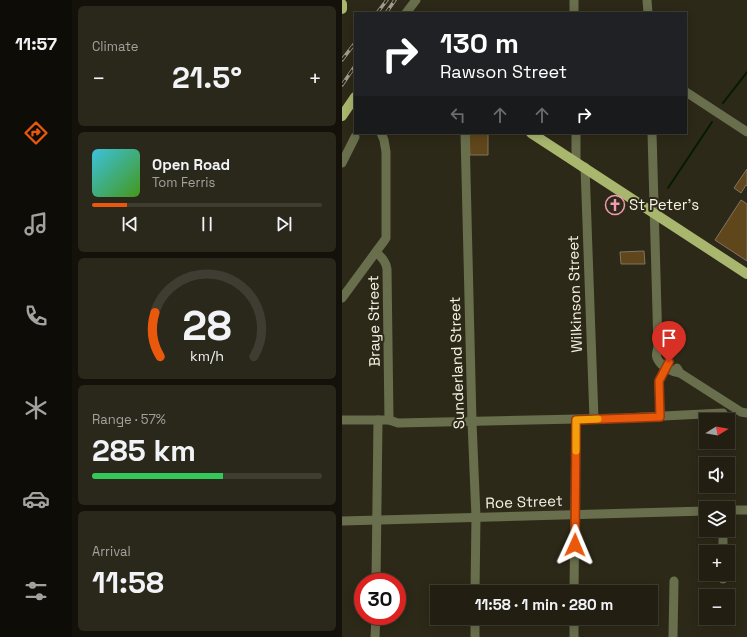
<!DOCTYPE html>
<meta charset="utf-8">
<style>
:root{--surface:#221f12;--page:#2a271b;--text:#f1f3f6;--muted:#a2a29f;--line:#3f3d32;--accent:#ea580c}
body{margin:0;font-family:"Space Grotesk",sans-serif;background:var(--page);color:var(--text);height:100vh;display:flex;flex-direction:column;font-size:15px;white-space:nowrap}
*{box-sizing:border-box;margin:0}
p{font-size:13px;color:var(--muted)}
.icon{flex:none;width:22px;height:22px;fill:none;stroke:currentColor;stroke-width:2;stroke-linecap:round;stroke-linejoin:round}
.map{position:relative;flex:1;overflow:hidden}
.details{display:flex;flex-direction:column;gap:6px;padding:6px;background:#13110a;width:270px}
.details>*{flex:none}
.top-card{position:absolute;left:12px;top:12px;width:333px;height:122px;border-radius:0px;box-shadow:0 2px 10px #0003,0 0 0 1px var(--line);background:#202124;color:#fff;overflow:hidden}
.needle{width:26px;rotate:79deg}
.buttons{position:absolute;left:357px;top:413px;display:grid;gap:8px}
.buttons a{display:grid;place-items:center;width:36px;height:36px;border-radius:0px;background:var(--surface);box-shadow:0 2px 10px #0003,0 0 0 1px var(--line);font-size:20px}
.speed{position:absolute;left:12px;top:573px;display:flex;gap:8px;font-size:20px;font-weight:700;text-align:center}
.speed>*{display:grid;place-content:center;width:52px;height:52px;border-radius:50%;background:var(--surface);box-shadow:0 2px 10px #0003,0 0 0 1px var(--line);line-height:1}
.speed .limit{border:6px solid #d22;background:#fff;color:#111}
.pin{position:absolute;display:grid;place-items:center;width:34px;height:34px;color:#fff;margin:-41px -17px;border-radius:50% 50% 50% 0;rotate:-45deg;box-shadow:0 0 4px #0007}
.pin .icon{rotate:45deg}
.me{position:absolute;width:44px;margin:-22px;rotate:1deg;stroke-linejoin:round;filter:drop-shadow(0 0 3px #0008)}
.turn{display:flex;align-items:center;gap:14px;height:84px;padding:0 20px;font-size:18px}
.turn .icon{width:52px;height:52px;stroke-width:2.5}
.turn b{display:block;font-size:28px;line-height:34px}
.lanes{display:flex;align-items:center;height:38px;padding:0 20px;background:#0003;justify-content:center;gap:20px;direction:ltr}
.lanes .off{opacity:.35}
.big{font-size:30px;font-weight:700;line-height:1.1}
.details .widget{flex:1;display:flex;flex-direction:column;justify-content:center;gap:6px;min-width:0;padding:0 14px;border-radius:6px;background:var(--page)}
.details .dial{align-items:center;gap:0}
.dial svg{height:104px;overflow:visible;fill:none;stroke:var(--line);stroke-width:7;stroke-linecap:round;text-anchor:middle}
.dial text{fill:var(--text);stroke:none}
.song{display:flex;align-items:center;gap:12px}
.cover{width:48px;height:48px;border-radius:6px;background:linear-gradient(135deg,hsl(190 70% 55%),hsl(100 70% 35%))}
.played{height:4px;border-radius:2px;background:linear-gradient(90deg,var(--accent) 15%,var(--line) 15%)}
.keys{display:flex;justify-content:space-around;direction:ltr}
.heat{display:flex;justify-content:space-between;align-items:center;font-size:22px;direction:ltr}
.charge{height:6px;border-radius:3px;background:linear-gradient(90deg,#34c759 57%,var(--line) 0)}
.trip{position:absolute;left:88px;top:585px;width:228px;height:40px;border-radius:0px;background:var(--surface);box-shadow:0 2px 10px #0003,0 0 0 1px var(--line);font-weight:700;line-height:40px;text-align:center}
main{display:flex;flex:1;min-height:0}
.menu{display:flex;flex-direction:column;width:72px;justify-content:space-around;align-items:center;background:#0e0c07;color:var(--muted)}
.menu .icon{width:28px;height:28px}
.menu .current{color:var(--accent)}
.menu b{font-size:18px;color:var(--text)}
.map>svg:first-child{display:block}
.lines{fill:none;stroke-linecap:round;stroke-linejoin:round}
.stream{stroke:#041b00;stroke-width:2}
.building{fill:#5f461b;stroke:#807463}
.minor{stroke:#696f4d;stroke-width:9}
.major{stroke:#a9b66e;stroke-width:10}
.rail-casing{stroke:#a09d8f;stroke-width:3.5}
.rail{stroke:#2d2918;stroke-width:2;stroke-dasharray:6;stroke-linecap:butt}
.route-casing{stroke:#983908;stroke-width:10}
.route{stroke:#ea580c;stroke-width:7}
.slow{stroke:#f59e0b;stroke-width:7}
.labels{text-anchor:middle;stroke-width:4;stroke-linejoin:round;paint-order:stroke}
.poi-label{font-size:15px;fill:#f5f3e7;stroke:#2d2918;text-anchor:start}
.street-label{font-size:15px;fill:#f5f3e7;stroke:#2d2918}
</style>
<main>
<nav class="menu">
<b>11:57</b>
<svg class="icon current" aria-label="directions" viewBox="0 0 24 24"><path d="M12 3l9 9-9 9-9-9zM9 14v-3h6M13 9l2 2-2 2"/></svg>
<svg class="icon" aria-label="music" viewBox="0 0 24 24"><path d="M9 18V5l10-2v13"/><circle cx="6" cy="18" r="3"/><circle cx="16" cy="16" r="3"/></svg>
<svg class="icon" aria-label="phone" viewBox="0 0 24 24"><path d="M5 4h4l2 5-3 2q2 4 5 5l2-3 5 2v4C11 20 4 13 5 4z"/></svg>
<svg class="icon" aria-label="climate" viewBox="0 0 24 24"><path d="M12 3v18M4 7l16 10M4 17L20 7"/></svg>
<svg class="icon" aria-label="car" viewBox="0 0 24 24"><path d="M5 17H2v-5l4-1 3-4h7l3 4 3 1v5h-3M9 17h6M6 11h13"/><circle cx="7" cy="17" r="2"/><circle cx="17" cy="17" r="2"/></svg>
<svg class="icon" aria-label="filters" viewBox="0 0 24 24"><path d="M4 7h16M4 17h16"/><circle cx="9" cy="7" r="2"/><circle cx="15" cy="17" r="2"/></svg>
</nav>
<section class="details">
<div class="widget"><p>Climate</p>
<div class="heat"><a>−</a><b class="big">21.5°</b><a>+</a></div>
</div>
<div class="widget">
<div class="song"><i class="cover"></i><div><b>Open Road</b><p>Tom Ferris</p></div></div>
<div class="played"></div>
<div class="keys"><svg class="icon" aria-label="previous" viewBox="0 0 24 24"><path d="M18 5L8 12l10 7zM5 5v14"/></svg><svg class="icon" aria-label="pause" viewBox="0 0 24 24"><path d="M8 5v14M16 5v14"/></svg><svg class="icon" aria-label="next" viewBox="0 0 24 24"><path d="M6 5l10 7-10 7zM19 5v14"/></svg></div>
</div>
<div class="widget dial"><svg viewBox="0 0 100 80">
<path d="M14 69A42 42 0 1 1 86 69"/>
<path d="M14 69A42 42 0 0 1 10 35" stroke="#ea580c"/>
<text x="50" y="56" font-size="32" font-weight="700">28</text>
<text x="50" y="72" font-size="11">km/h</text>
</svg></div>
<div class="widget"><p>Range · 57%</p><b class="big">285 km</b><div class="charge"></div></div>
<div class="widget"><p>Arrival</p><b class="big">11:58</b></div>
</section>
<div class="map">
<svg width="405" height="637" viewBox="0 0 405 637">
<rect width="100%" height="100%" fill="#2d2918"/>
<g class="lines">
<g class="stream">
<path d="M381,103L405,72"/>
<path d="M326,188L370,122"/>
</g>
</g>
<g class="building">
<path d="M127,133H146V155H128Z"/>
<path d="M405,169V186L404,185L399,193L392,188Z"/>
<path d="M399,200L405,204V261L373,240Z"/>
<path d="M302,251L303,264H279L278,252Z"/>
</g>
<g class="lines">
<g class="minor">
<path d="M232,0V13"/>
<path d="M305,0L306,13"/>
<path d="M64,13L74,0"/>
<path d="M344,92L405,132"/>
<path d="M123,133L130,422L134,517L133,592"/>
<path d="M234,133V162"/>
<path d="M310,133L316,347C315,352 313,356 316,360C320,367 330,372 338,373"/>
<path d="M0,163L13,137"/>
<path d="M243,167L252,419"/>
<path d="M34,252C39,257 44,261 45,269L47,420"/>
<path d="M0,298L42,241L44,238V152L42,140L39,133"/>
<path d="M335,368L338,373L399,412L405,413"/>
<path d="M318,417L317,381L326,363"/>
<path d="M0,420H47L56,423L282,418L381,413"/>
<path d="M386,510H405"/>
<path d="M0,521L364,511"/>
<path d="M381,530V552"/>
<path d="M381,574V579"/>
<path d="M34,582L36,420"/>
<path d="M232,592L234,420"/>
<path d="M33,637L34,616"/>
<path d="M133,637V618"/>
<path d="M232,637V618"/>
<path d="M331,637L332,581"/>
</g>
<g class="major">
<path d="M0,4V9"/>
<path d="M0,116L13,97"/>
<path d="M189,133L405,274"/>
</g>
<defs>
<g id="rail">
<path d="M35,13L45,0"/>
<path d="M44,13L53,0"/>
<path d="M0,60L13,43"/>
<path d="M0,85L13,66"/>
</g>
</defs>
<use href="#rail" class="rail-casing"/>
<use href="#rail" class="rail"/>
</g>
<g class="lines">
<defs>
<path id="route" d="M233,545L234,420L318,417L317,381L327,362"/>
</defs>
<use href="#route" class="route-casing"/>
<use href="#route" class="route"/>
<path class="slow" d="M234,451V420L256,419"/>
</g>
<defs>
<symbol id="church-ring" viewBox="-11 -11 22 22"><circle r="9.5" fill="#2d2918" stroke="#f19ab2" stroke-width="1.5"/><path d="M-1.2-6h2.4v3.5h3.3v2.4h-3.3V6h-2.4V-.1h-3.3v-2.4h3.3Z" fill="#f19ab2"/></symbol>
</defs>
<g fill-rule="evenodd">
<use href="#church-ring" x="262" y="194" width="22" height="22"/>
</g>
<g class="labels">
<g class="poi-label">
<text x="287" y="210">St Peter’s</text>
</g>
<g class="street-label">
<text transform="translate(233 294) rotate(-92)" y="5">Wilkinson Street</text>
<text transform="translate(32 321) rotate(-91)" y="5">Braye Street</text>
<text transform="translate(115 363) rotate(-92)" y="5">Sunderland Street</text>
<text transform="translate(182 502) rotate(-2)" y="5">Roe Street</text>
</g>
</g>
</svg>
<div class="buttons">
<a><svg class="needle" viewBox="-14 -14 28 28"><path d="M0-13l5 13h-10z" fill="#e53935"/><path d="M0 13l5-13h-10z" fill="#a2a29f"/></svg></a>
<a><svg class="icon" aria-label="sound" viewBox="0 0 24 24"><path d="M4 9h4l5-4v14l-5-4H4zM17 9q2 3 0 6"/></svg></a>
<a><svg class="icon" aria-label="layers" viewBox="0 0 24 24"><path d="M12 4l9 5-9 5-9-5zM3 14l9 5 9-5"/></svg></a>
<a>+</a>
<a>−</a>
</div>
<div class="speed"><div class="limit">30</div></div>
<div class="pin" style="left:327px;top:362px;background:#d93025"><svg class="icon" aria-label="arrive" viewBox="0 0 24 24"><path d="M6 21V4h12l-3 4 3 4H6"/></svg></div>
<svg class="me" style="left:233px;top:545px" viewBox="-20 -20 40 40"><path d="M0-17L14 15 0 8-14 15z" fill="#ea580c" stroke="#fff" stroke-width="4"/></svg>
<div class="trip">11:58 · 1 min · 280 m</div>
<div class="top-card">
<div class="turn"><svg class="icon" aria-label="right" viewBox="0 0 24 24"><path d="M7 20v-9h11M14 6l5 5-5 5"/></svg><div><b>130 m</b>Rawson Street</div></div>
<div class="lanes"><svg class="icon off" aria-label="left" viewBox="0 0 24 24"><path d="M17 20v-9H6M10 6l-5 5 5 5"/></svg><svg class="icon off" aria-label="ahead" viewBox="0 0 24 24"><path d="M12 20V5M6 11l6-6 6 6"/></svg><svg class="icon off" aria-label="ahead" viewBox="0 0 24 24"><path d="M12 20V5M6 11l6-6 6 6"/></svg><svg class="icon" aria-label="right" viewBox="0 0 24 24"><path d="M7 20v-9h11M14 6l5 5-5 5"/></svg></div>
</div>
</div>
</main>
